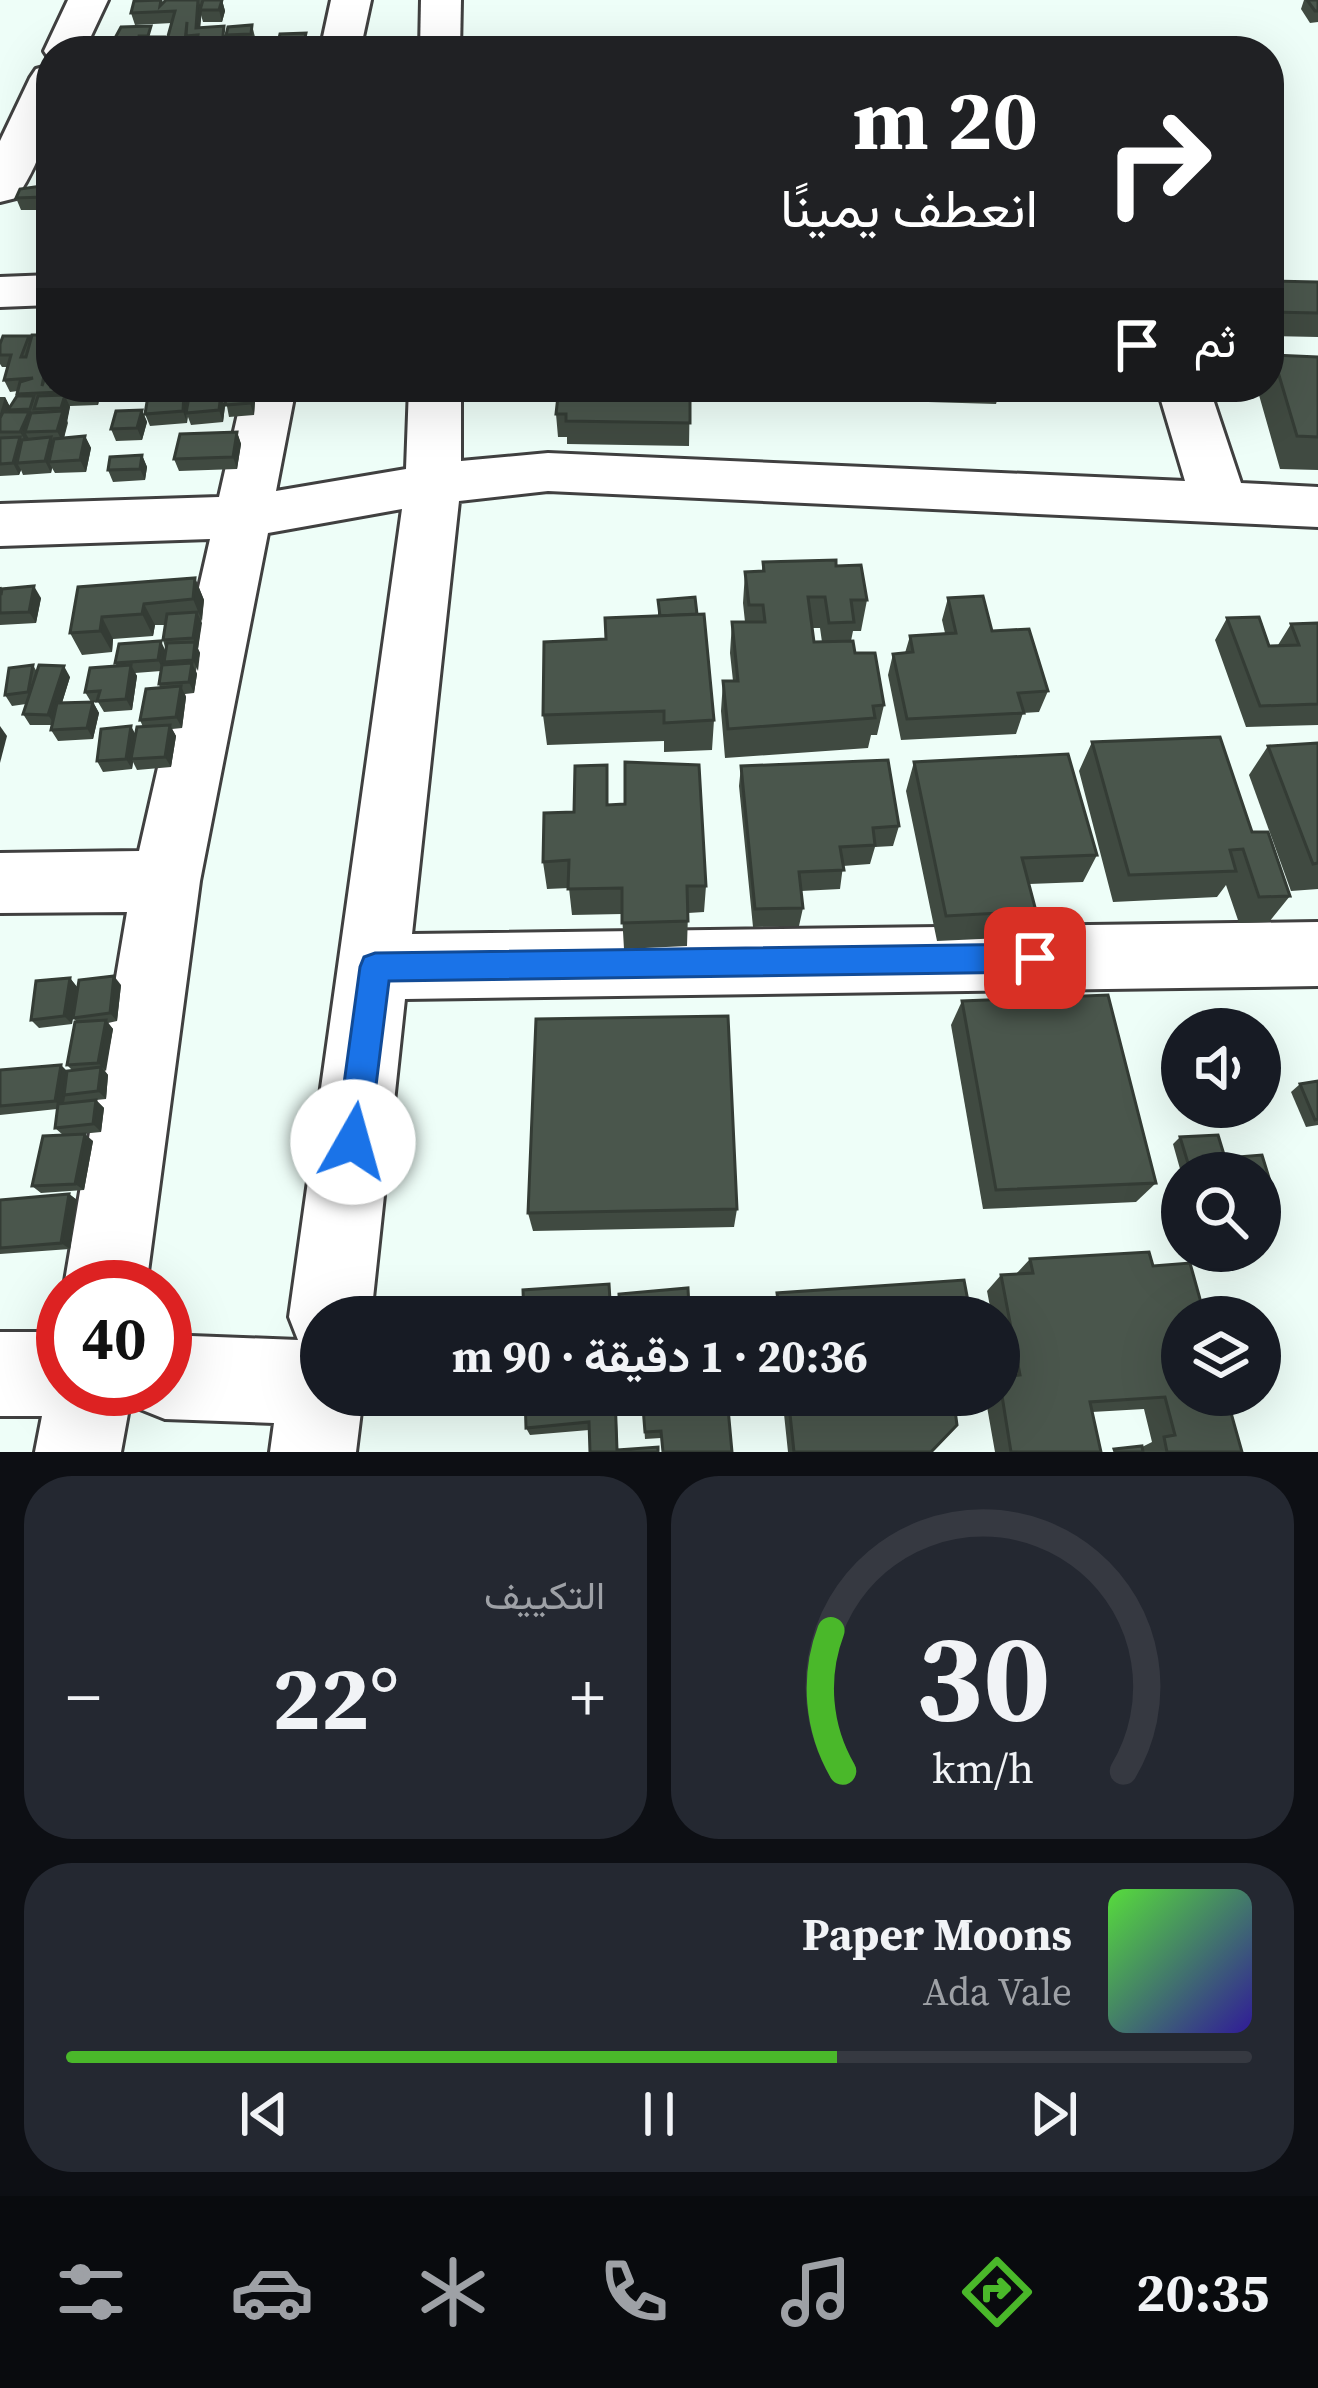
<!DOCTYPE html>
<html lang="ar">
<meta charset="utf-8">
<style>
:root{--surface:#171b24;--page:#242831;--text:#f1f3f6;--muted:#9ea1a6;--line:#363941;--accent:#4ab82a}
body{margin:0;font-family:"Source Serif 4",Vazirmatn,serif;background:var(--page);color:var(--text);direction:rtl;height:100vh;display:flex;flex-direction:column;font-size:45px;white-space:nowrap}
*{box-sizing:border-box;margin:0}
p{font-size:39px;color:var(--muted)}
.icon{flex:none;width:66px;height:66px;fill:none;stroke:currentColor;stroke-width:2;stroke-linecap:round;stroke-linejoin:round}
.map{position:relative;height:1452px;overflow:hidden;direction:ltr}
.side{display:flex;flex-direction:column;gap:24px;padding:24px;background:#0d0f14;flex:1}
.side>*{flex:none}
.top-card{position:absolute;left:36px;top:36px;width:1248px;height:366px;border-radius:48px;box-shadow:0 12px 48px #0002;direction:rtl;background:#202124;color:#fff;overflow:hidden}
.buttons{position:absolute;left:1161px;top:1008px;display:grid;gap:24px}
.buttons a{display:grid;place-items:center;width:120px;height:120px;border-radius:50%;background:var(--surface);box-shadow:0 12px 48px #0002;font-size:60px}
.speed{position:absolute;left:36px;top:1260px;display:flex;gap:24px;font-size:60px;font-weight:700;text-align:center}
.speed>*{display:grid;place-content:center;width:156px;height:156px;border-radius:50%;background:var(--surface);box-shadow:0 12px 48px #0002;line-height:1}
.speed .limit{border:18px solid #d22;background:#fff;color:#111}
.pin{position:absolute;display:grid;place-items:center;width:102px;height:102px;color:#fff;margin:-51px;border-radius:24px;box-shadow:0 6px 18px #0006}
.me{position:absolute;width:132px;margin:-66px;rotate:7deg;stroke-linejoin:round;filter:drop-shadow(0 0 9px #0008)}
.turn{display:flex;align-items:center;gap:42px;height:252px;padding:0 48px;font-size:54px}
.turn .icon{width:156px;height:156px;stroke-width:2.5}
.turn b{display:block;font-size:84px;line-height:102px}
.then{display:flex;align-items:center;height:114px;padding:0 48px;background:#0003;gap:24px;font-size:45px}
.big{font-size:90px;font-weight:700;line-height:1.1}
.side .widget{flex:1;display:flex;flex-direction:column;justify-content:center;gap:18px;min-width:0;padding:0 42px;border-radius:48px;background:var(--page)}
.side .dial{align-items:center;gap:0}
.dial svg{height:312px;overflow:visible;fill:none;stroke:var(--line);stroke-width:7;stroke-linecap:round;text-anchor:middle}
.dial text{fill:var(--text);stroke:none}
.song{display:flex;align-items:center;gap:36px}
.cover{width:144px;height:144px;border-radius:18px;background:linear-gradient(135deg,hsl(110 70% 55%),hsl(250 70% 35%))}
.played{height:12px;border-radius:6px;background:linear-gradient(90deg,var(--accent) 65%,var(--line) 65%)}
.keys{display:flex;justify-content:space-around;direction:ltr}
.heat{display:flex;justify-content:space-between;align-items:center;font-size:66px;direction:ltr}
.side .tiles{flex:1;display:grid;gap:24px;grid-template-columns:1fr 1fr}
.widget:last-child{grid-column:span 2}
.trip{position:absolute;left:300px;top:1296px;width:720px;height:120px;border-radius:60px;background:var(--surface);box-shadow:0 12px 48px #0002;font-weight:700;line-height:120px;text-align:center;direction:rtl}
.tabs{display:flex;height:192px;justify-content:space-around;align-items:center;background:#090b0e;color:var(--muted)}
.tabs .icon{width:84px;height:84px}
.tabs .active{color:var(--accent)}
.tabs b{font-size:54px;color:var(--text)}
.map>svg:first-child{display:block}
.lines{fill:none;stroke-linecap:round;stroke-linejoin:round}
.minor-casing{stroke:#404040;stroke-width:6}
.minor{fill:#fff;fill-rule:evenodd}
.wall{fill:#404a41;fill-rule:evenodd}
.shaded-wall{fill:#343c35}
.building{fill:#4a564c;stroke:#343c35;stroke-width:3}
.route{fill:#1a73e8;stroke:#114b97;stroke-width:3}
</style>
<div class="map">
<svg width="1318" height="1452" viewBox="0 0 1318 1452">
<rect width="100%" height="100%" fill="#eefef8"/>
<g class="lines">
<defs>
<g id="minor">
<path d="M68,0H108L84,51H51L50,60L44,51Z"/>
<path d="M331,0H371L360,51H320Z"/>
<path d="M421,0H461L460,51H420Z"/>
<path d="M51,65C51,118 47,153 16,198L0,202V141L30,78L36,69Z"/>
<path d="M51,275V305L0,307V277Z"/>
<path d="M244,387H296L276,491L406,469L409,387H461V461L548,453L1185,481L1157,387H1209L1241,483L1318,487V527L548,491L459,501L412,934L1318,922V986L405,999L371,1317H321V1395H363L356,1452H270L274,1423L165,1419L135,1407L131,1397L121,1452H35L42,1416H0V1332H63V1389H165V1335L298,1340L289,1317L402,509L268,533L200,881L146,1287H64L127,912L0,913V853L139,851L210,539L0,546V504L219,497Z"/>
</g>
</defs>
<use href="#minor" class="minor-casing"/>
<use href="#minor" class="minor"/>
</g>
<g class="wall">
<path d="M161,0L162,4L166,0H222L225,11L222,22H203L201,15L200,27L226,35L252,25L255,37L254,45L251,46L252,51H197L196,48L189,46L108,51L121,27L154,37L166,44L172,23L135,25L131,13Z"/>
<path d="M1304,0H1318V22L1310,23L1301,9Z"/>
<path d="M306,33L308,45L307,51H280L278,43Z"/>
<path d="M48,185L51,193V217L47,210H21L16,198Z"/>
<path d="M51,225V257H44L39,245Z"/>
<path d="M1269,281L1318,282V337L1269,336Z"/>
<path d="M51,335V387H100L101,391L98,405L70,406L67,420L68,423L64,438L85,436L91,448L86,472L55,473L52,468L51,473L23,475L21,470L19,475L0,476V397H5L10,407L18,396V391L10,392L4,380L7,367H2L0,364V344L29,336L31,339Z"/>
<path d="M1273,355L1318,357V470L1280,469L1257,388L1269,387V363Z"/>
<path d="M147,387H181L180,393L188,402V392L231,387V390L255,401L254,415L229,417L226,401L223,402L225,406L223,422L191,425L188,417L187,423L150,426L145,414L148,396Z"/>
<path d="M599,387V389L690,387L689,446L567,444V437H558L556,414Z"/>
<path d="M859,387H1001L996,404L860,400Z"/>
<path d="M142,410L147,422L142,440L116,441L111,429Z"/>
<path d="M237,432L241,444L237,469L179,471L174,459Z"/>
<path d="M142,455L147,467L145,480L113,482L108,470Z"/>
<path d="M763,562L836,566L867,600L861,631H853L851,641L855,653L884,705L877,735H871L868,748L725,758L721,711L723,681H733L730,653L732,622H745L743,603L745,572L762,571ZM812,628H820L822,642H814Z"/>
<path d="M195,578L204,600L198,649L200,653L196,671L197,674L194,693L185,694L186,697L182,728L172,729L176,736L171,767L137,770L133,762L132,769L103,772L97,761L136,735L143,727L140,720L160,688L159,684L161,671L135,673L137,676L132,710L104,712L98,702H93L99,713L93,739L58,741L51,730L52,725H30L23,714L26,704L12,706L5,695L33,665L37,672L70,677L62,703L91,702L85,692L117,666L115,663L166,651L163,640L165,625H155L153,636L113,639L112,652L82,655L70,633L78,587Z"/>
<path d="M0,587L2,590L41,598L36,623L0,625Z"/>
<path d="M948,598L992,631L1048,691L1039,712L1023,713L1016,734L901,740L888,675L893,654L905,653L910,636L945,633L942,620Z"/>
<path d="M658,600L714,720L712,750L664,752V741L547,745L543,715L606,639L658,616Z"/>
<path d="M1227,618L1269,646L1278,645L1291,624L1318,623V725L1246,727L1215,640Z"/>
<path d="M1092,742L1252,832L1290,896L1269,922L1239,923L1226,885L1217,897L1113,902L1079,771Z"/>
<path d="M1318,743V889L1291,891L1249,775L1268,746Z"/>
<path d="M914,762L1097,855L1083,882L1029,884L1036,911L1023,937L937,941L906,791Z"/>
<path d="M741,766L899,826L893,846L875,847L870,864L843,866L840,889L801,891L803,908L799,926L753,927L739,786Z"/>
<path d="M609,805L706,886L704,912L688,913L687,946L624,949L622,914L572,915L569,888L547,889L543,862L574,812Z"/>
<path d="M70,978L77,987L72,1024L39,1028L31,1020Z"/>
<path d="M121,985L117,1021L108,1023L113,1029L105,1071L108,1075L106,1099L96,1100L104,1108L101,1132L70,1135L93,1141L84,1190L41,1193L32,1186L63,1135L55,1128L57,1109L0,1115V1070H72L67,1065L77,1022L73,1018Z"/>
<path d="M962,1001L1156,1183L1136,1202L983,1209L951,1025Z"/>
<path d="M1318,1081V1125L1306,1127L1291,1092L1300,1084Z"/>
<path d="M1218,1135L1225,1158L1262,1155L1274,1194L1265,1201L1260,1202V1173H1182V1176L1173,1144L1180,1137Z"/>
<path d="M69,1194L77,1200L70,1249L0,1254V1200Z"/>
<path d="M737,1209L734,1227L533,1231L528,1213Z"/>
<path d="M1030,1259L1153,1266L1242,1452H1143L1142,1447L1152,1442L1144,1409L1092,1412L1101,1452H995L986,1401L973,1412L955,1413L931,1452H788L782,1395H999V1377L1003,1376L999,1354V1317H992L987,1291L1001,1275L1016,1274Z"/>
<path d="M777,1293L971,1317H773L772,1308Z"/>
<path d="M525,1395H616L618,1450L590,1452L589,1430L530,1435L526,1428Z"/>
<path d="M642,1395L746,1406L744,1414L728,1415L661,1438L645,1439Z"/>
</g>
<g class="shaded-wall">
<path d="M198,0L202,10L199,39L196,28Z"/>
<path d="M222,0L225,11L222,22L219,10Z"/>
<path d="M63,387H74L64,394L70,407L63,443L57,431L63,412L61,408L64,397L61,392Z"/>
<path d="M94,387H100L101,391L98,405L92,393Z"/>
<path d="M251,389L255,401L254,415L250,403Z"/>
<path d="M184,393L189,405L186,413L187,423L183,411Z"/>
<path d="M221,394L225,406L223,422L219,410Z"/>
<path d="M5,397L11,409L8,410L10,413L0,414Z"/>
<path d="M142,410L147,422L142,440L137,428Z"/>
<path d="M29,412L35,424L25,432L29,439L27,444L20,432Z"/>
<path d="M237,432L241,444L237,469L233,457Z"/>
<path d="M85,436L91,448L86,472L80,460Z"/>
<path d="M20,437L26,449L17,463L21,470L19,475L13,463Z"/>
<path d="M51,437L57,449L49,462L52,468L51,473L45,461Z"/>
<path d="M142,455L147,467L145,480L140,469Z"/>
<path d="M195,578L204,600L202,621L193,599Z"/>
<path d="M34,586L41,598L36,623L29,612Z"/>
<path d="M144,604L155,625L153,636L142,614Z"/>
<path d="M197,612L202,623L198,649L193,638Z"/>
<path d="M102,617L113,639L112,652L100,631Z"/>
<path d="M161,641L166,652L164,671L158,660Z"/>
<path d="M195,642L200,653L198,671L193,660Z"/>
<path d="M192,663L197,674L194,693L189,682Z"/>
<path d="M131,665L137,676L132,710L126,699Z"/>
<path d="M64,666L70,677L55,725L48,715Z"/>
<path d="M181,686L186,697L182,728L176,717Z"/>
<path d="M93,702L99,713L93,739L87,728Z"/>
<path d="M170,725L176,736L171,767L165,757Z"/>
<path d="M0,726L7,736L0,763Z"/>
<path d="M131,726L137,737L131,759L133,762L132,769L126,759Z"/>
<path d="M114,976L121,985L117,1021L110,1013Z"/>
<path d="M70,978L77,987L72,1024L64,1016Z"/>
<path d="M106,1020L113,1029L106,1071L98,1063Z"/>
<path d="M61,1065L69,1073L63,1109L55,1101Z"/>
<path d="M101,1067L108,1075L106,1099L98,1091Z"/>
<path d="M96,1100L104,1108L101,1132L93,1124Z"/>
<path d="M85,1134L93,1141L84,1190L75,1184Z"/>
<path d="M69,1194L77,1200L70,1249L61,1243Z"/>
</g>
<g class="building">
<path d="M161,0L160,6L166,0H198L196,28L224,26L222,46L196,47L198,35L186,36L187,22L184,51H137L138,47L145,46L148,37H164L161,47H165L175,11L131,13L134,1Z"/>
<path d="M203,0H222L219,10H200Z"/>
<path d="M1307,0H1318V11H1315Z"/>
<path d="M252,25L251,34L226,35L228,27Z"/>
<path d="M151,26L148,36H139L135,51H108L121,27Z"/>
<path d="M306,33L304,42L278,43L280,34Z"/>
<path d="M226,38L249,39L246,46L223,45Z"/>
<path d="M614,46L636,48L635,51H613Z"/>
<path d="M48,185L44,197L16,198L20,189Z"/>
<path d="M46,225H51V245H39Z"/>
<path d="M1269,281L1318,282V313L1269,312Z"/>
<path d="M32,335H51V354H48L42,386L51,359V387H63L61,392L17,394L20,382L33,378L4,380L11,355H0V344L3,336H29L21,357H26Z"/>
<path d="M1273,355L1318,357V437L1297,436Z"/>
<path d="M66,387H94L92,393L64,394Z"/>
<path d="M147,387H174L173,390L146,391Z"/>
<path d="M188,387H226V389L188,392Z"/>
<path d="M559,387H596V389L612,390L613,387H690V423L566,421V414H556Z"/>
<path d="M251,389L250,403L225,405L227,391Z"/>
<path d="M184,393L183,411L145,414L148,396Z"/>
<path d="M221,394L219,410L186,413L189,397Z"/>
<path d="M65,395L61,408L34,409L38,396Z"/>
<path d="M17,396H34L30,409L8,410Z"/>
<path d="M142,410L137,428L111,429L116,411Z"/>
<path d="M63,411L57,431L25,432L31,413Z"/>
<path d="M3,412H29L20,432H0V418Z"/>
<path d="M237,432L233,457L174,459L180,434Z"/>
<path d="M85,436L80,460L49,462L54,439Z"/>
<path d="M20,437L13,463L0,464V438Z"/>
<path d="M51,437L45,461L17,463L22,440Z"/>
<path d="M142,455L140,469L108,470L110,457Z"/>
<path d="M836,560V566L861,565L867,600H851L854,622L829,623L825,597H808L814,642L853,641L855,653H875L884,705L873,706L875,718L728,729L723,681H738L732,622H765L763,605H749L745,572L764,571L763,562Z"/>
<path d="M195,578L193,599L144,604L142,614L102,617L100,631L70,633L78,587Z"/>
<path d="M34,586L29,612L0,613V587L1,595L2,589Z"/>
<path d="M983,596L992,631L1029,629L1048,691L1018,693L1024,713L907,719L893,654L913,652L910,636L956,633L948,598Z"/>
<path d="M695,597L697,614L660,616L658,600Z"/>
<path d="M197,612L193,638L163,640L167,614Z"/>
<path d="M704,614L714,720L664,723V711L543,715L544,642L606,639L605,618Z"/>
<path d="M1259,617L1269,646L1299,645L1291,624L1318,623V704L1260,706L1227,618Z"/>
<path d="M161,641L158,660L115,663L119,644Z"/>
<path d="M195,642L193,660L164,662L167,643Z"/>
<path d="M192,663L189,682L159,684L162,665Z"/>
<path d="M33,665L28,692L5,695L9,668Z"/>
<path d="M39,665L64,666L48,715L23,714Z"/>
<path d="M131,665L126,699L97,701L100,691L85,692L90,668Z"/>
<path d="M181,686L176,717L140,720L146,689Z"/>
<path d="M93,702L87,728L51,730L57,703Z"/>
<path d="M170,725L165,757L131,759L137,727Z"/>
<path d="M131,726L126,759L97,761L101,729Z"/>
<path d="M1220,737L1252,832H1268L1290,896L1259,897L1243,849L1230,850L1236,871L1129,875L1092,742Z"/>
<path d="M1318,743V863L1313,864L1268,746Z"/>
<path d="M1068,754L1097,855L1022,858L1036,911L946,916L914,762Z"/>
<path d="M888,760L899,826L873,828L875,845L840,847L844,870L799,872L803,908L755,909L741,766Z"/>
<path d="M625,762L699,765L706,886H687L688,921L622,923V888L568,889L569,860L543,862L544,813L574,812L575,766L607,765V805L625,804Z"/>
<path d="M114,976L110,1013L73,1018L79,980Z"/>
<path d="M70,978L64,1016L31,1020L36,981Z"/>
<path d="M1108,995L1156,1183L996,1190L962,1001Z"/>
<path d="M728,1016L737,1209L528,1213L536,1019Z"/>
<path d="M106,1020L98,1063L67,1065L75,1022Z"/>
<path d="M61,1065L55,1101L0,1106V1070Z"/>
<path d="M101,1067L98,1091L64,1095L67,1071Z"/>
<path d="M1318,1081V1119L1315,1120L1300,1084Z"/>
<path d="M96,1100L93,1124L55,1128L58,1104Z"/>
<path d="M85,1134L75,1184L32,1186L43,1136Z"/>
<path d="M1218,1135L1225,1158L1262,1155L1274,1194L1260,1196V1173H1191L1180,1137Z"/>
<path d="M69,1194L61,1243L0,1248V1200Z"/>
<path d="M1149,1252L1153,1266L1190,1263L1205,1317H1182V1395H1226L1242,1452H1167L1164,1437L1175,1435L1165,1397L1090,1402L1101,1452H1011L999,1377L1020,1375L1001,1275L1033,1273L1030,1259Z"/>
<path d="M964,1280L971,1317H780L777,1293Z"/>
<path d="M609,1284L611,1317H524L523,1290Z"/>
<path d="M688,1288L689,1307L734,1302L736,1317H620L619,1294Z"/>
<path d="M525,1395H615L617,1450L658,1447V1452H590L589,1422L526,1428Z"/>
<path d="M642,1395H745L746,1406L728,1408L732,1452H663L661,1431L645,1432Z"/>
<path d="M788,1395H985L986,1401L954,1403L957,1425L931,1452H794Z"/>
<path d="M1142,1446L1143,1452H1115L1114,1449Z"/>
</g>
<path class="route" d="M1035,944L1046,948L1050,958L1046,968L1035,972L389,981L369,1142L365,1154L353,1159L341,1154L336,1142L360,967L364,957L375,953Z"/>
</svg>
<div class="buttons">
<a><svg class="icon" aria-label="sound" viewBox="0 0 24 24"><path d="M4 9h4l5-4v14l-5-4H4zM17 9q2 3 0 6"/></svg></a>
<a><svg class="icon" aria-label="search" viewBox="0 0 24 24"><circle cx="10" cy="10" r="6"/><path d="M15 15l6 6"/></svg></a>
<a><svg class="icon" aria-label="layers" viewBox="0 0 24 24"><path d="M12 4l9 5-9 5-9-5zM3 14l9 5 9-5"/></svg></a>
</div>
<div class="speed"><div class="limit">40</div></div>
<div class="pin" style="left:1035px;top:958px;background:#d93025"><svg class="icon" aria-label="arrive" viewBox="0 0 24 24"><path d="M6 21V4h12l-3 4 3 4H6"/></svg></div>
<svg class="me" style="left:353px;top:1142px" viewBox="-20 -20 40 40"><circle r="19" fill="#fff"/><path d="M0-13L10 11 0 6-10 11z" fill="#1a73e8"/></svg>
<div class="trip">20:36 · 1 دقيقة · 90 m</div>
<div class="top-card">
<div class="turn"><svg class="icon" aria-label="right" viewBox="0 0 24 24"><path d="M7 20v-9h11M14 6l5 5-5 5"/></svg><div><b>20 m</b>انعطف يمينًا</div></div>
<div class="then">ثم<svg class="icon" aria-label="arrive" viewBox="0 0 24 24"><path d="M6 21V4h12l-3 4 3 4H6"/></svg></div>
</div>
</div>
<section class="side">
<div class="tiles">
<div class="widget dial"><svg viewBox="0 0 100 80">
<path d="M14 69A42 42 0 1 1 86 69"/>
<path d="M14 69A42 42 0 0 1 11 33" stroke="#4ab82a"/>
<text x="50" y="56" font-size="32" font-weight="700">30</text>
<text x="50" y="72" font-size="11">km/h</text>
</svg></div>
<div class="widget"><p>التكييف</p>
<div class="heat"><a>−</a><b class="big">22°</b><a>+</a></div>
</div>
<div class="widget">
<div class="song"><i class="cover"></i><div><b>Paper Moons</b><p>Ada Vale</p></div></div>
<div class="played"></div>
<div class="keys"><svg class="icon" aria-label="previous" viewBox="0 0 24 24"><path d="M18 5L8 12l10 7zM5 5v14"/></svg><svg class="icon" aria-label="pause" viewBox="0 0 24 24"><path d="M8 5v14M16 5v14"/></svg><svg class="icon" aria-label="next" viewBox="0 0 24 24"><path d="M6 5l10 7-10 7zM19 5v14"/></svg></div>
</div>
</div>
</section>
<nav class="tabs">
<b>20:35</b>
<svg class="icon active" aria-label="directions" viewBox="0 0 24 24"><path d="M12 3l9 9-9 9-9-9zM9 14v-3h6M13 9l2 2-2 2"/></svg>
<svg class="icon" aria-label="music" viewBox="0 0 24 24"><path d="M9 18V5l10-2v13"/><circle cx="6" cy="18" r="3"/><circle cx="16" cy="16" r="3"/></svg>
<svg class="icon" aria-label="phone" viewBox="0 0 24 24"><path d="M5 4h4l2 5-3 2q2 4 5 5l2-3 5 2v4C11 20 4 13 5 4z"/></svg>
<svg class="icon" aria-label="climate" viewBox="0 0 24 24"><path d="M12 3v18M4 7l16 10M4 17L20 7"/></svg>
<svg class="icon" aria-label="car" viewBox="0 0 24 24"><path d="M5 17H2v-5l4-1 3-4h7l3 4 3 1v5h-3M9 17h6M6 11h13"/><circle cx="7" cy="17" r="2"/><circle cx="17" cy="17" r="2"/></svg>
<svg class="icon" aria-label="filters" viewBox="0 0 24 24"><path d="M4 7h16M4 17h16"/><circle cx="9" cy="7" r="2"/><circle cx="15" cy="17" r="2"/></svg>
</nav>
